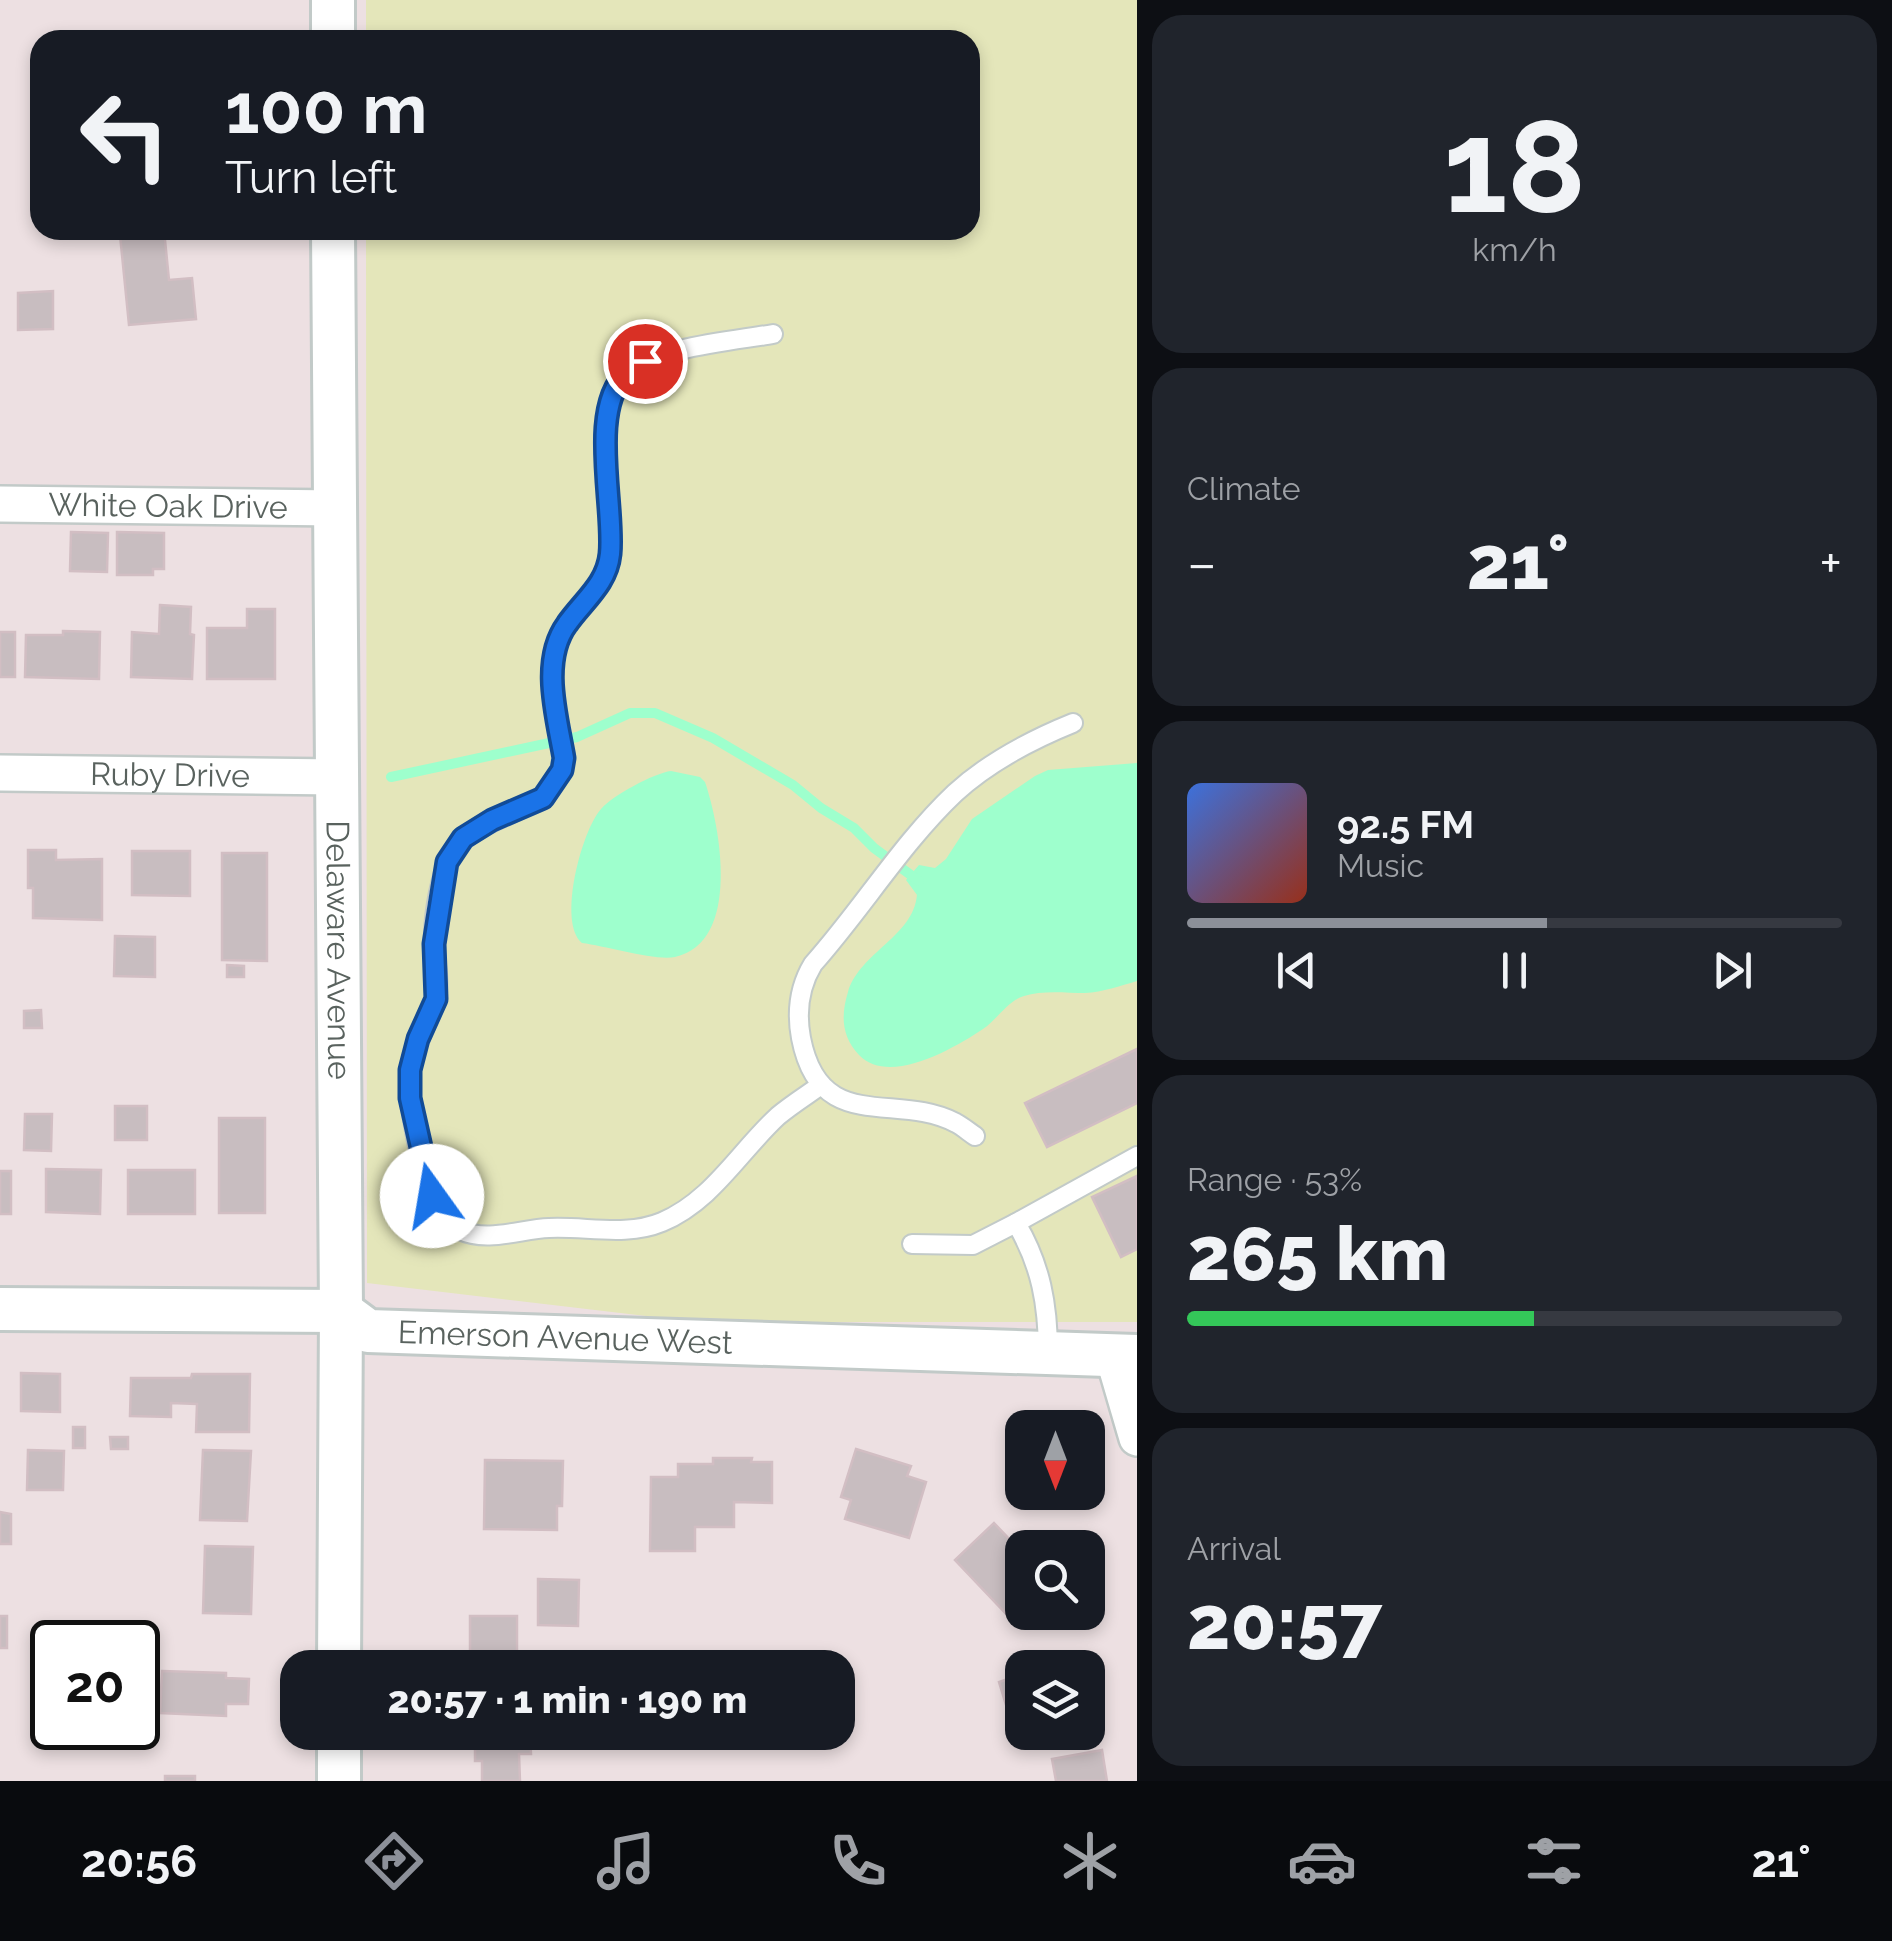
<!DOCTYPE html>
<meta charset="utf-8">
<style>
:root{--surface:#171b24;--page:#20242c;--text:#f1f3f6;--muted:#9ea1a6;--line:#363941;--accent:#8c9099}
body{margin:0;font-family:Raleway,sans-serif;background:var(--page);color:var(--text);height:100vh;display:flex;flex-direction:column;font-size:38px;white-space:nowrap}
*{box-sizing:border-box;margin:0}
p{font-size:32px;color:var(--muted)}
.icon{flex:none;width:55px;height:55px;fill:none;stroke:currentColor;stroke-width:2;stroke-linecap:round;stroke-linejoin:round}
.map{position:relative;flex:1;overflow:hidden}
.drawer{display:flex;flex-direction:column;gap:15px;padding:15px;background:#0d0f14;width:755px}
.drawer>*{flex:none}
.banner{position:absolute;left:30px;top:30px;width:950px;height:210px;border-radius:30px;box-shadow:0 5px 15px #0003;background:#171b24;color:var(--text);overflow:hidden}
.needle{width:65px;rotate:180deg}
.buttons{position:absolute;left:1005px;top:1410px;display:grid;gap:20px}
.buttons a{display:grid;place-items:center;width:100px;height:100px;border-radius:20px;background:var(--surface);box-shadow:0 5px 15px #0003;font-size:50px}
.speed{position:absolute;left:30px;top:1620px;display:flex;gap:20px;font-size:50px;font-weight:700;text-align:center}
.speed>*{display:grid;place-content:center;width:130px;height:130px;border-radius:50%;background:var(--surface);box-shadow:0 5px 15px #0003;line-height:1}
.speed .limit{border:5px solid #111;border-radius:15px;background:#fff;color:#111}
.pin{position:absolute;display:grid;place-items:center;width:85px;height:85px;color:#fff;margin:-42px;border:5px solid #fff;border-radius:50%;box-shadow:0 2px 10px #0007}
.me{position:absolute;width:110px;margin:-55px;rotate:347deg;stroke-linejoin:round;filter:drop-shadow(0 0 8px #0008)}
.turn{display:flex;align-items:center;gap:35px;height:210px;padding:0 30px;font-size:45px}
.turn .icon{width:130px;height:130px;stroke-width:2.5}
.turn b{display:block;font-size:70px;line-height:85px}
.big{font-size:75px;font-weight:800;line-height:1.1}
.drawer .card{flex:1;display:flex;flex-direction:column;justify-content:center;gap:15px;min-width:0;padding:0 35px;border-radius:30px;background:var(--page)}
.drawer .dial{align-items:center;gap:0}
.dial b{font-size:130px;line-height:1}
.song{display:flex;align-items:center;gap:30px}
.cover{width:120px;height:120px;border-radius:15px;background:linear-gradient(135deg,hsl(220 70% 55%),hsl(10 70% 35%))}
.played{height:10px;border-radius:5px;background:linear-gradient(90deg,var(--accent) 55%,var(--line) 55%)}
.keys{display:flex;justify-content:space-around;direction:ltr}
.heat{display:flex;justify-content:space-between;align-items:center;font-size:55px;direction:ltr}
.charge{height:15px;border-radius:8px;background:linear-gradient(90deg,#34c759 53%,var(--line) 0)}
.trip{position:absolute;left:280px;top:1650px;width:575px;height:100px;border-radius:30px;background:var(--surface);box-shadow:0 5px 15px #0003;font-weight:800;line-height:100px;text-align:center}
.tabs{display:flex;height:160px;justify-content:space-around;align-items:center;background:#090b0e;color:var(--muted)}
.tabs .icon{width:70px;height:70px}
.tabs .selected{color:var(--accent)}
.tabs b{font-size:45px;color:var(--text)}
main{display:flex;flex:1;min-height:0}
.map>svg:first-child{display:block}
.green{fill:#e4e6ba}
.water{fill:#9effcd}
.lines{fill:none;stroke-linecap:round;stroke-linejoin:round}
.stream{stroke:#9effcd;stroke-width:10}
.building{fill:#c8bdc0;stroke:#d2bec3;stroke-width:2.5}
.service-casing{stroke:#c2cac8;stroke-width:22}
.minor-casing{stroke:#c2cac8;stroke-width:40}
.tertiary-casing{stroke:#c2cac8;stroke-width:48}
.service{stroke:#fff;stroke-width:18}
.minor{stroke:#fff;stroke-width:35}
.tertiary{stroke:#fff;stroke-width:42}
.route-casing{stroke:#114b97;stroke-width:25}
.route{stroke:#1a73e8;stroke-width:18}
.labels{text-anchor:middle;stroke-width:8;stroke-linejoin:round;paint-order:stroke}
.street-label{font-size:32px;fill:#59625e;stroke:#fff}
</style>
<main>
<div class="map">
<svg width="1137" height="1781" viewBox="0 0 1137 1781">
<rect width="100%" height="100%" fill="#ede0e2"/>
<path class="green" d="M366,0H1137V1322H697L367,1283L366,230H970V40H366Z"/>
<g class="water">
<path d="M1137,763V981C1120,986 1103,992 1085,993C1066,993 1042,990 1024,996C1007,1001 997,1020 983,1029C953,1049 889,1086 859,1055C841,1036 841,1015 848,992C860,952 913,937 917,895L906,880L919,865L935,868L946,859L972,819L1035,776L1048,770Z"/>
<path d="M671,771L700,777L705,782C720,826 742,942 675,957C655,961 606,946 582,943C557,922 582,830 601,809C612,796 654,773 671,771Z"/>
</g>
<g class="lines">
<path class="stream" d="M391,777L577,737L630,713H655L713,738L793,785L821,808L854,828L874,848L919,881"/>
</g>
<g class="building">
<path d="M128,230H164L169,280L192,278L196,319L129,325L120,235L128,234Z"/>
<path d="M53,291V329L18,330V293Z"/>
<path d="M71,532L108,533L107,572L70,571Z"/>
<path d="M117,532L164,533V569H153V575H117Z"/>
<path d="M160,605L191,607L190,634L194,635L192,679L131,677L132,632L159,634Z"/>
<path d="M247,609H275V679H207V628H247Z"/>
<path d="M63,631L100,632L99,679L25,677L26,635H63Z"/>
<rect x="0" y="632" width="15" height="45"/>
<path d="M28,850H56V860L102,859V920L33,918V888H28Z"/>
<path d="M132,851H190V896L132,895Z"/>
<path d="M222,853H267V961L222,960Z"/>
<path d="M115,936L155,937V977L114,976Z"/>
<path d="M227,965L244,966V977H227Z"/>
<path d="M41,1010L42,1028H24V1011Z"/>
<path d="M1137,1049V1103L1047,1147L1025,1103Z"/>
<rect x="115" y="1106" width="32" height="34"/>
<path d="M25,1114H52L51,1151L24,1150Z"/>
<rect x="219" y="1118" width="46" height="95"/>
<path d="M46,1169L101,1170L100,1214L46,1212Z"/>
<rect x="128" y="1170" width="67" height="44"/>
<rect x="0" y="1171" width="11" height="43"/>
<path d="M1137,1176V1249L1121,1257L1092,1197Z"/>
<path d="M21,1373L60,1374V1412L21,1411Z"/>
<path d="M192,1374H250L249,1432H196L197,1404L171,1403V1417L130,1416L131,1378H191Z"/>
<rect x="73" y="1427" width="12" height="21"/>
<path d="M110,1437H128V1449H111Z"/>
<path d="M856,1449L911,1466L907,1476L926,1482L909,1538L845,1519L851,1500L841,1497Z"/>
<path d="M28,1450L64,1451L63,1490H27Z"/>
<path d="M203,1450L251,1451L247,1521L200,1520Z"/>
<path d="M713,1458H752L751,1462H772V1503L734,1502V1527H695V1551H650L651,1477H678V1464H713Z"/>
<path d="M485,1460L563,1461L562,1506H557V1530L484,1529Z"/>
<path d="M0,1512L11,1514V1544H0Z"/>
<path d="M994,1523L1014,1544L1018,1540L1025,1548L1022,1606L1010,1618L955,1560Z"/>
<path d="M205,1546L253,1547L251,1614L203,1613Z"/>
<path d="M538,1579L579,1580L578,1626L538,1625Z"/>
<rect x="0" y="1616" width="7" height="32"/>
<rect x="470" y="1616" width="47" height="52"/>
<path d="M1077,1658L1080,1668H1045Z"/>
<path d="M162,1671L226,1673V1678L249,1679L248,1704H226V1716L160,1713Z"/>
<path d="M1022,1674V1728L1014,1731L999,1682Z"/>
<path d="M482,1732L530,1734L531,1754H519L520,1781H482V1761H475V1747H482Z"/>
<path d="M567,1732H614V1739L567,1740Z"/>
<path d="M1102,1750L1107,1781H1056L1052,1759Z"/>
<rect x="165" y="1776" width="30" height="5"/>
</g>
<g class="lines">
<defs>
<g id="service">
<path d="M773,334C733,341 656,347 626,374C588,408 615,507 610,553C608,584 583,601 567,624C540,661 557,717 564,759C556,821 468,808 447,864C438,888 433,921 434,946C435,963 440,982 436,999C430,1023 413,1044 410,1070C406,1099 421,1168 432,1196C437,1210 447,1223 460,1230C487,1243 521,1229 549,1228C586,1226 626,1237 662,1222C712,1201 739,1152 778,1116C791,1105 807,1095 821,1085"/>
<path d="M975,1136C969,1132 962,1126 956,1123C896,1091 820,1136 801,1038C796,1011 799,987 813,964C862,909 902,843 955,793C990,761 1031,740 1073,723"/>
<path d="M912,1244L973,1245L1016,1223"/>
<path d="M1048,1353C1048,1305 1041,1265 1016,1223L1137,1156"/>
</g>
<g id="minor">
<path id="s1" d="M0,504L337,508"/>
<path id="s2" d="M0,773L338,777"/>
<path d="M1113,1356L1137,1438"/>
</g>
<g id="tertiary">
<path d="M333,0V40"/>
<path id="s3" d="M333,230L341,1311L339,1668"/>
<path id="s4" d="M0,1309L341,1311L368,1331L1137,1356"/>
<path d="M339,1781V1732"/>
</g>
</defs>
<use href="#service" class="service-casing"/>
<use href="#minor" class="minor-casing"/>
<use href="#tertiary" class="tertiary-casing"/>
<use href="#service" class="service"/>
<use href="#minor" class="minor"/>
<use href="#tertiary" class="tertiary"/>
</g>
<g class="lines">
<defs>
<path id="route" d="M432,1196L410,1098V1070L418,1039L436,999L434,944L447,862L463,838L492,820L543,798L562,770L564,758C557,717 540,661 567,624C583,601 607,584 610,554C615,507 588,409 626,374C631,369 639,365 645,361"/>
</defs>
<use href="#route" class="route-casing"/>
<use href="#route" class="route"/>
</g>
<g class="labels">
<g class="street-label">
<text dy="11" stroke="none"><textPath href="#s1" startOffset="168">White Oak Drive</textPath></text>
<text dy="11" stroke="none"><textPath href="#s2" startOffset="170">Ruby Drive</textPath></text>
<text dy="11" stroke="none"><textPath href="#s3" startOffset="720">Delaware Avenue</textPath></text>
<text dy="11" stroke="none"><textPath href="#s4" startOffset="572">Emerson Avenue West</textPath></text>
</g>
</g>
</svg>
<div class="buttons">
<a><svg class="needle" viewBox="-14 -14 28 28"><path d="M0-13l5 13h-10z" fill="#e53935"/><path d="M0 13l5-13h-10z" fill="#9ea1a6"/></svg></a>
<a><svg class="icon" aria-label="search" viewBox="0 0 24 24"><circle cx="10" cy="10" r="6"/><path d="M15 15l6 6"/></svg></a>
<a><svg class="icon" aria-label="layers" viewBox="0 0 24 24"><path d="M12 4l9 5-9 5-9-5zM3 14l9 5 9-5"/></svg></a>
</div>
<div class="speed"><div class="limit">20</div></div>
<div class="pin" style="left:645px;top:361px;background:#d93025"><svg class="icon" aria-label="arrive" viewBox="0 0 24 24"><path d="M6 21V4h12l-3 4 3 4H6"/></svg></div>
<svg class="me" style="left:432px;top:1196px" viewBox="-20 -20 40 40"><circle r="19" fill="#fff"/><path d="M0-13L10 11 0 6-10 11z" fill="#1a73e8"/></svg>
<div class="trip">20:57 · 1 min · 190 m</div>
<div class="banner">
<div class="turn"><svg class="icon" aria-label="left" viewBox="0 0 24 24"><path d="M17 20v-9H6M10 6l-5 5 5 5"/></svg><div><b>100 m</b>Turn left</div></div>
</div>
</div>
<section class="drawer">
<div class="card dial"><b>18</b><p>km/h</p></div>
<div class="card"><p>Climate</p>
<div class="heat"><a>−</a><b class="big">21°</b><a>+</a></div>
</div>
<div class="card">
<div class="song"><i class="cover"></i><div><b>92.5 FM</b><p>Music</p></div></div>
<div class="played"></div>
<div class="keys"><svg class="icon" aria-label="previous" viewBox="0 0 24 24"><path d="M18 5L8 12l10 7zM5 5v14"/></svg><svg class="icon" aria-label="pause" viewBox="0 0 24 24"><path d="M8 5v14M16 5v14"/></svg><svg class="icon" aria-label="next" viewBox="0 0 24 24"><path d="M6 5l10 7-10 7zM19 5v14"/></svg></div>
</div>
<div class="card"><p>Range · 53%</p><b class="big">265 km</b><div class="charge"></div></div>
<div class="card"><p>Arrival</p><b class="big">20:57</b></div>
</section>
</main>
<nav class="tabs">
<b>20:56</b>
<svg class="icon selected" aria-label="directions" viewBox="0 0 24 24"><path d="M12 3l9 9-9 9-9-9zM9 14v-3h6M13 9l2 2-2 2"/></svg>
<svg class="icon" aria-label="music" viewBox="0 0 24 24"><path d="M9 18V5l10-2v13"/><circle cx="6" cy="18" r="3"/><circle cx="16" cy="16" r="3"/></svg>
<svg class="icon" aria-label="phone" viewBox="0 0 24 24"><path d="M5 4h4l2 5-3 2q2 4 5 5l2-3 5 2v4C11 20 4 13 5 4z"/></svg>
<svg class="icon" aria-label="climate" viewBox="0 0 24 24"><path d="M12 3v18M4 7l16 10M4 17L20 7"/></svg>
<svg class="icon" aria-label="car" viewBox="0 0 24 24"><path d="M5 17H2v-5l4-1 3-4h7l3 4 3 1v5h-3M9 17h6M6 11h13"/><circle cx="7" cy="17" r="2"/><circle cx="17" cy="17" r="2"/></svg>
<svg class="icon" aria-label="filters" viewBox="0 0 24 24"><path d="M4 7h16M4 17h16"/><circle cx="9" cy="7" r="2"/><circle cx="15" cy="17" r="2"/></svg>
<b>21°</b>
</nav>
